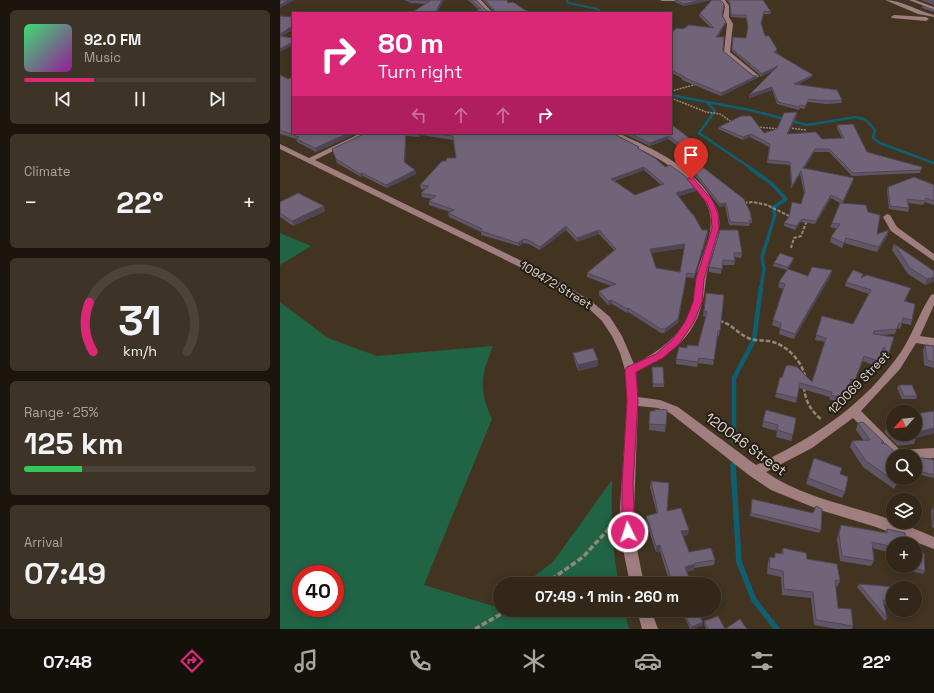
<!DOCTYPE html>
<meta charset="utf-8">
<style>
:root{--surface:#322719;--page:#3d3326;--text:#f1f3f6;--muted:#a8a5a2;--line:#4d4438;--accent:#db2777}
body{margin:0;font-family:"Space Grotesk",sans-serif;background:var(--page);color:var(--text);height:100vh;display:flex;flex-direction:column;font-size:15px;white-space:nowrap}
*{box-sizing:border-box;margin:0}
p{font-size:13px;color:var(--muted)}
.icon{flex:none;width:22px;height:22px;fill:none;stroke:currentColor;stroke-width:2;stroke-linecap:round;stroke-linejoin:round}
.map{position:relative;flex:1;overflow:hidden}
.panel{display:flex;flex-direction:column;gap:10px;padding:10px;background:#1c150e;width:280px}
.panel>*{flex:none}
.banner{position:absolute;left:12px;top:12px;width:380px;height:122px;border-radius:0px;box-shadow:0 2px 10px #0003,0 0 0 1px var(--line);background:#db2777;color:#fff;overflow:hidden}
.needle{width:26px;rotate:243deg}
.fabs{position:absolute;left:606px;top:405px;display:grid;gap:8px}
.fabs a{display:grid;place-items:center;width:36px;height:36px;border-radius:50%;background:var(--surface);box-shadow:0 2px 10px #0003,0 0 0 1px var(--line);font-size:20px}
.speed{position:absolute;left:12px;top:565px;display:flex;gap:8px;font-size:20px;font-weight:700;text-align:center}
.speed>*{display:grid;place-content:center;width:52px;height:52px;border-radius:50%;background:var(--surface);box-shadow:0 2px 10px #0003,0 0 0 1px var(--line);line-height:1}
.speed .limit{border:6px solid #d22;background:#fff;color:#111}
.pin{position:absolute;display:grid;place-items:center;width:34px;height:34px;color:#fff;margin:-41px -17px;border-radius:50% 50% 50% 0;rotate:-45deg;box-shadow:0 0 4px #0007}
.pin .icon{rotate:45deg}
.me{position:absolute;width:44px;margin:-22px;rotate:356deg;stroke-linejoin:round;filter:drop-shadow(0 0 3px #0008)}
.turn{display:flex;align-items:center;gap:14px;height:84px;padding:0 20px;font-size:18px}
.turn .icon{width:52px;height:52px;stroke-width:2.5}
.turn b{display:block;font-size:28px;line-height:34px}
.lanes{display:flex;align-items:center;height:38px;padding:0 20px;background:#0003;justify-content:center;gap:20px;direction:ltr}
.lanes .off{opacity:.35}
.big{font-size:30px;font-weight:700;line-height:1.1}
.panel .tile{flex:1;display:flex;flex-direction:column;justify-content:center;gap:6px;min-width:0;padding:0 14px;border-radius:6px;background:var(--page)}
.panel .dial{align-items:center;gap:0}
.dial svg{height:104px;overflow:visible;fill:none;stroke:var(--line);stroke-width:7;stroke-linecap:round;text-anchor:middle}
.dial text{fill:var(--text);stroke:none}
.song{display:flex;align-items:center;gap:12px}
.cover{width:48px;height:48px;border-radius:6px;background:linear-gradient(135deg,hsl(140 70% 55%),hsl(300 70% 35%))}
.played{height:4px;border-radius:2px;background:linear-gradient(90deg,var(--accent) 30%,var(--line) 30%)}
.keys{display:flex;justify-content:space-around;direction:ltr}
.heat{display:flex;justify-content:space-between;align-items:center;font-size:22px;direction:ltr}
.charge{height:6px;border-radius:3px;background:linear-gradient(90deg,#34c759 25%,var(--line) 0)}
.trip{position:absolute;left:213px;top:577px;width:228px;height:40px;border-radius:20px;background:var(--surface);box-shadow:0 2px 10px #0003,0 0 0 1px var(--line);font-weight:700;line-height:40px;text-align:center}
.tabs{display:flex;height:64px;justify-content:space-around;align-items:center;background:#14100a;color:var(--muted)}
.tabs .icon{width:28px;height:28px}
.tabs .on{color:var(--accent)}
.tabs b{font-size:18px;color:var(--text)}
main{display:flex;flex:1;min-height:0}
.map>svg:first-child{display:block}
.green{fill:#206445;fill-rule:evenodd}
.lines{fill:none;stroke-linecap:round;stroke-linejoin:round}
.stream-far4{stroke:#0f5f72;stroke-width:2}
.stream-far3{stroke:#0f5f72;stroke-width:2.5}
.stream-far2{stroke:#0f5f72;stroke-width:3.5}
.stream-far1{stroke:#0f5f72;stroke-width:4.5}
.stream{stroke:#0f5f72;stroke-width:5.5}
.path-far3{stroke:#938779;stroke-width:1.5;stroke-dasharray:2 1;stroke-linecap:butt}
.path-far2{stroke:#938779;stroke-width:2;stroke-dasharray:3.5 1.5;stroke-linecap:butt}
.path-far1{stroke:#938779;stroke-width:2.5;stroke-dasharray:4.5 2;stroke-linecap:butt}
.path{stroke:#938779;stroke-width:3.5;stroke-dasharray:5.5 2.5;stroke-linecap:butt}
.minor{fill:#a07d7f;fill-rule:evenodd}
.wall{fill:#615668;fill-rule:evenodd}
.shaded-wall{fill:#4f4655}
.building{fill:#716479;stroke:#4f4655;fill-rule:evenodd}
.route{fill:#db2777;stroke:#8e194d}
.labels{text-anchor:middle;stroke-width:4;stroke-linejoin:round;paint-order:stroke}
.street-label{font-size:12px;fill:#e0d7cc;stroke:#231d15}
.near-street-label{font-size:14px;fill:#e0d7cc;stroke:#231d15}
</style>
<main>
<section class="panel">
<div class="tile">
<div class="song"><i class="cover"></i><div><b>92.0 FM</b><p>Music</p></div></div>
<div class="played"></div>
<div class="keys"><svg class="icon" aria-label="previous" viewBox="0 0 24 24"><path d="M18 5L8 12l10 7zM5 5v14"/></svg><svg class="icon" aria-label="pause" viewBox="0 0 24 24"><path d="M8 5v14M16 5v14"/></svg><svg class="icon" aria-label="next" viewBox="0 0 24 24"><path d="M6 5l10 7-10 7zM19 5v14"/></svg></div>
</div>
<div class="tile"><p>Climate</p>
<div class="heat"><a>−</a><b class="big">22°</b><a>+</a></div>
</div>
<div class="tile dial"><svg viewBox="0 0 100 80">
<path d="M14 69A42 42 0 1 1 86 69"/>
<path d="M14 69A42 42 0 0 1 11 31" stroke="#db2777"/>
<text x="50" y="56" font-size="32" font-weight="700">31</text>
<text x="50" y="72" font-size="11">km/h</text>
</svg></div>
<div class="tile"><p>Range · 25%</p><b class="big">125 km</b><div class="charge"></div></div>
<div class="tile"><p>Arrival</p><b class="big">07:49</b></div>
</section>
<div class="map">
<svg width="654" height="629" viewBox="0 0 654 629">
<rect width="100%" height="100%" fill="#423421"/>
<g class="green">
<path d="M0,233L31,246L0,265Z"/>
<path d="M0,302L48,338L97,356L213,346C201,377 198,387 212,419L144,585L213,606L220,601V610H344L349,629H0ZM21,574H55V608H21Z"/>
<path d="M332,480C331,515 332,550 339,584H244L273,562Z"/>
</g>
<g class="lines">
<path class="stream-far4" d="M287,0L288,3L317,9L323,13"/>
<g class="stream-far3">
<path d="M391,95L427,102L435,111L419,133L472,169"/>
<path d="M427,102L470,110L527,125L576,117L586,120L595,130L593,138L600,143L654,163"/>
</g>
<path class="stream-far2" d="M470,168L491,183L506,199L493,208L495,215L482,257L484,269L481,288"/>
<path class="stream-far1" d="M454,439V378L474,340L481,287"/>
<g class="stream">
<path d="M454,438V441"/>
<path d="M453,465L459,562L474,600L497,629"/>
</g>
<g class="path-far3">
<path d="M391,95L392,91L417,84"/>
<path d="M391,98L426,112L440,114L453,123"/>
<path d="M477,127L500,129"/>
<path d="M509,128L526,130"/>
</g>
<g class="path-far2">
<path d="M464,203L473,202L487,205L511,217"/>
<path d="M511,248L514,238L521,236L526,223L525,221"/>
</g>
<g class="path-far1">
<path d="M439,321C451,323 457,333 468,338C475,341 482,340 489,341C506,344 521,360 525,376"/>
<path d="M524,387C525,401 531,411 542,420"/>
</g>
<g class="path">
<path d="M265,584L303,557L335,522"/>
<path d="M195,629L228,610"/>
</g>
<g class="minor">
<path d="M196,0H201L213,13H208Z"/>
<path d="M380,0H405L403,1H382Z"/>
<path d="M440,0H445L449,6V17L453,24L450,52L479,76L478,77H474L444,52L447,24L443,17L445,6Z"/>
<path d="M605,0C621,0 638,11 654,15V17L638,14Z"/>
<path d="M629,0H635L654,7V10Z"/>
<path d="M614,15L646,17L649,19L646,21L612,18L611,17Z"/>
<path d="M81,133H90L35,160L254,267L311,301L330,317L342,336L354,364C381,351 405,333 413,302C415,291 415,280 418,269C427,240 441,220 419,192C403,172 380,159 358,148C349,143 337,140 331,134L338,133C373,149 415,167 434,203C446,223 435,244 429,264C425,277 426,290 422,303C414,339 387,357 356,372L358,397L380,400L398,407L476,465C535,437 583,406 621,352C633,334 639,313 651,295L654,294V305L640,336L654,338V346L636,343L620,369L581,411L620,450L654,448V458L635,460V456H613V458L573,418L532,448L486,472C519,495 559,503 597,515C616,521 635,529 654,537V549L596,527L540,510L491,490L470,476L390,413L378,408L358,406L354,509L356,544L364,584H350L342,544L340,509L347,401L345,370L340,353L332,336L322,321L305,305L248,271L0,149V144L29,158Z"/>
<path d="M607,214L610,215L617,227L654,254V261L611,231L603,217Z"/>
<path d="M357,610H371L378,629H362Z"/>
</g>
</g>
<g class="wall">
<path d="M124,0H164L146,4L131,3Z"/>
<path d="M188,0H196L207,11L213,12V11L203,0H227L228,3L253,13H199L198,12L197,9H198Z"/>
<path d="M395,0H431L404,6L395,2Z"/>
<path d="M447,0H483L491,12L490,14H484L481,24L485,36L497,51L496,52L532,77L517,85L562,100L561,103L546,104L528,102L524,109L520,108L519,110L497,104L492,90L469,98L494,70L480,77V75L452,51L453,37L466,38L468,29L466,18L451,17L450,5Z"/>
<path d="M641,0H654V5Z"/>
<path d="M642,6L654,9V12L642,8Z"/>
<path d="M420,13L442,16L446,22L445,24L438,37L443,51L477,78L441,96L402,80V78L391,73V34L403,29L431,28L419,16Z"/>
<path d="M0,75L8,79L77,133L36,152L17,142L16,139L0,134Z"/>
<path d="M517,112V115L508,134L542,139L562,138L557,128V125L587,152L641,170L640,173L572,176L549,152H534L524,168L573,181L563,203L588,212L597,234L608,235L597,252L564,243L562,248L550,242L551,237L557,229L550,227L552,223L560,203L551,198L535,224L521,222L515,230L504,226V223L521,204L524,193L520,174L511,189L510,165L487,163L489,147L470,137L463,140L438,129L439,127L484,133L497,129Z"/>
<path d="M86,133H332L359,147V149L385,167L416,191L399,196L422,230H428V234L414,278L406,277L398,323L384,333H381L348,312L347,313L332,304L328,305L319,295V291L331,286L307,277V273L334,250L319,234L297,242L286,230L260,250L249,244L243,243L239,246L201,235V232L169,217L168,213L170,212L149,205V201L152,199L142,197L141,193L145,190L141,189L140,185L166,161L176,158L173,140L141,135L139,137L126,136L125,163L135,170L136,174L107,188L83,176L81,177L57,163L52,149ZM364,170L381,185L355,195L335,181ZM404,248L400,272L376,268L371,253Z"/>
<path d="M344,133H391L416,148L411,155L388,139L370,146L344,134Z"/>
<path d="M400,161L472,221V223H470L469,226L449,225L445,206L440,207L417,178L400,164Z"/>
<path d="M654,185V205L645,202L643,205L628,203L629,208L628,212L609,209L607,191L608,187Z"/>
<path d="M0,202L45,211L13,226L0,217Z"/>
<path d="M440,230L462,253L461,258L454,257L455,261L454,265H442L441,274L429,272V267Z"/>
<path d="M614,244L654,271V281L645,285L628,274L612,250Z"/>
<path d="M513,261L508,269L528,276L552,270L551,275L514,339L499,334L500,328L492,325L503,289L498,287L499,282L507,270L493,266L494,263Z"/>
<path d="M583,274L582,277L629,292L625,302L632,320L631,325L622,323L620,329L617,328L615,334L600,335L614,337L606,361L602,352L596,366L583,361L573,385L570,384L564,404L549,399L550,397L519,388L516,403L495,397L500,377L532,382L545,342L535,340L542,316L573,324L589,294L565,286L566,282Z"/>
<path d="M426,293L440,331L439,336H437L433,365L418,363L417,367L396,364V359L407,348L418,346L426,317L423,316Z"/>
<path d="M645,345L654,346V368L644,365L643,350Z"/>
<path d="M293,353L318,360V366L298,371L294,359Z"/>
<path d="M372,367L384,384V387H373Z"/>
<path d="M619,385L637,396L636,399H622L617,388Z"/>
<path d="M387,410L385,432L369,430L370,411H375Z"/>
<path d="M486,410L513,435L511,441L496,437L497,431L482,427Z"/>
<path d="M654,411V433L636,438L634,444L618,446L604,432L607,427L613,426V434H635Z"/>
<path d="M578,423L604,442V444L613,456L617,483L614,489L583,467L570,447L572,441L583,440L576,430Z"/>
<path d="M534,458L560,474L565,492L562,498L526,484Z"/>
<path d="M639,458L654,460V478L637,474V461Z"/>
<path d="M371,481L387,511L408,535L403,536L409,552L435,560L434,565L414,568V570L407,572L411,584H390L380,551L376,552L366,521V516L377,514L370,487Z"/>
<path d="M472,499L541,530L539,533L470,516Z"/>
<path d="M653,508H654V528L652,527L651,511Z"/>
<path d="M561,525L605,533L607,529L613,544V553L592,548L594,561L591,566L560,561L557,539L559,531Z"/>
<path d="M503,548L527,559L560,581L557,587L555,586L558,608L573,626L572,629H556L534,625L531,598L502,595L501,577L487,574L488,562L490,557H494L495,553L501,554Z"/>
<path d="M624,566H635L645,571L643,574L624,569Z"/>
<path d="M579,584L613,588V605L603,604L607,618L605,621L577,587Z"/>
<path d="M635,589L640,605L638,608L635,607Z"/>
<path d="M405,615L423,622V625L413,629H410L405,618Z"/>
<path d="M424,621L445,629H467H426L424,624Z"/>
</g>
<g class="shaded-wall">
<path d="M9,0H14L0,8V5Z"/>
<path d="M162,0H164L157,13H155Z"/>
<path d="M421,0H431L404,6V4Z"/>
<path d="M446,22L445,24L436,39V37Z"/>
<path d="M13,26V30L0,37V34Z"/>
<path d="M13,42V45L0,52V49Z"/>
<path d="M498,66V68L480,77L481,74Z"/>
<path d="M533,75L532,77L513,87L514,84Z"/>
<path d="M477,76V78L441,96V93Z"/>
<path d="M492,87V90L469,98V95Z"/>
<path d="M517,112V115L507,137V134Z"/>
<path d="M69,133H77L36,152L35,148Z"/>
<path d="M126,133V136L125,166L124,162Z"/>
<path d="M139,133H140L141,135L139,137L138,134Z"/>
<path d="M471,134L470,137L463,140V137Z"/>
<path d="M389,136L388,139L370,146V143Z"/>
<path d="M417,144L416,148L411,155V152Z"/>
<path d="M535,149L534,152L522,171L523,168Z"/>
<path d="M364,167V170L331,182V179Z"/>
<path d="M135,170L136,174L107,188L106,185Z"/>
<path d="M521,171L520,174L511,189L512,186Z"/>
<path d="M82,173L83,176L81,177L80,174Z"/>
<path d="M574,178L573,181L562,205L563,201Z"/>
<path d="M417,187L416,191L396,197V193Z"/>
<path d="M551,195V198L535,224L536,221Z"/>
<path d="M446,203L445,206L440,207V204Z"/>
<path d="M44,206L45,211L13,226L12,221Z"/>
<path d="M522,219L521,222L515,230L516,226Z"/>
<path d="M286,226V230L260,250V247Z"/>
<path d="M319,230V234L297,242V238Z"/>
<path d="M428,230V234L414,278L415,274Z"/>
<path d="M609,230L608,235L597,252L599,247Z"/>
<path d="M243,239V243L239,246L238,243Z"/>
<path d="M405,244L404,248L370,253V249Z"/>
<path d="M514,258L513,261L507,270L508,267Z"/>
<path d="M552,270L551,275L514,339L515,334Z"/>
<path d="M407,273L398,323L384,333L385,329Z"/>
<path d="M654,277V281L645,285L647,279Z"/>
<path d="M332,300V304L328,305V301Z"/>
<path d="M348,308V312L347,313V309Z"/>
<path d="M318,360V366L298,371V365Z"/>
<path d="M654,428V433L631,439L633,434Z"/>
<path d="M409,530L408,535L401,537V531Z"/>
<path d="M380,545V551L376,552V546Z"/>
<path d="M415,564L414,570L404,573L405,567Z"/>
<path d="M423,622V625L413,629H411V627Z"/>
</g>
<g class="building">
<path d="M0,0H9L0,5Z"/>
<path d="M129,0H162L155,13H131L150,1Z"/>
<path d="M191,0H196L207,11L213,12L214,10L205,0H227L228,3L233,2L245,10L253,13H201L197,9H201Z"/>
<path d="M395,0H421L404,4Z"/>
<path d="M432,0H440L444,4L442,15L446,22L436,37H444L443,51L473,76H477L441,93L403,77H405L391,70V34L396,28L403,29L409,25L434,28L420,13Z"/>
<path d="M448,0H483L491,12L484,11L481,23L485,36H489L497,49L494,52L533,75L514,84L557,90L562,100L547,101L529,99L525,106L520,105L519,107L498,102L492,87L469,95L498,66L481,74L480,72L452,49L453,37L466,38L468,27L466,15H451L450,3Z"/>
<path d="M647,0H654V3Z"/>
<path d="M0,16L13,17V26L0,34Z"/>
<path d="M0,36L13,38V42L0,49Z"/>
<path d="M0,75L8,79L13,77V133H69L35,148L16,139L19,137L0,130Z"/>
<path d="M517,112L507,134L536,132L542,139L564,138L557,125L573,124L587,152L642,167L641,170L573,173L549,149H535L523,168L574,178L563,201L551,195L536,221L522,219L516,226L504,223L509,217L512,202L521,204L525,191L521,171L512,186L510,162L488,160L490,144L471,134L463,137L439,127L461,116H471L484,133L497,129L504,113Z"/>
<path d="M391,124L417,144L411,152L389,136L370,143L349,133H391Z"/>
<path d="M86,133H126L124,162L135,170L106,185L82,173L80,174L56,159L52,149Z"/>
<path d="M149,133H332L359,147L357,148L375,158L385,167L390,165L405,176L417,187L396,193L412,214H413L422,230H428L415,274L407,273L398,319L385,329H381L348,308L347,309L332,300L328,301L319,291L336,284L307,273L336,249L319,230L297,238L286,226L260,247L248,240L243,239L238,243L201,231L202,229L168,213L174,210L149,201L156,196L141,193L149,186L140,185L162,161H166L167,158H176L173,136ZM364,167L384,184L355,195L331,179ZM405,244L400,272L376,268L370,249Z"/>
<path d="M409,158L420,165L464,199L470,212L472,221L469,220L470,223L450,222L446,203L440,204L417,175L400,161Z"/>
<path d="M634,177L654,185V201L646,198L644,201L627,199L629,208L610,206L608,187Z"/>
<path d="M18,193L44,206L12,221L0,213V202Z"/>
<path d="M560,203L586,205L588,212L600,215L597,234L609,230L599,247L566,238L564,243L551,237L560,224L552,223Z"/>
<path d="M440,230H458L462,253H454L455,261L443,260L442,269L429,267Z"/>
<path d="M614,244L654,271V277L647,279L630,268Z"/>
<path d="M500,253L514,258L508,267L494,263Z"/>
<path d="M532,267L552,270L515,334L500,329L501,323L493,320L505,284L499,282L508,269L528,276Z"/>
<path d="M573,270L583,274L581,278L587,275L631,288L624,301L635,304L632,320L623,318L621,324L619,323L617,329L594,331L593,334L614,337L608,356L604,347L598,361L584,356L575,380L571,379L566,399L551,395L552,392L520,383L517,398L496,393L500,377L502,378L506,366L509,365L517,367L532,382L546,338L536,335L542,316L573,324L591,290L566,282Z"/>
<path d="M426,293L444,295L440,331H438L434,360L419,358L418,362L396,359L399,347L407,348V345L418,346L427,312L424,311Z"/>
<path d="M645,345L654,346V362L647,360Z"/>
<path d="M313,348L318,360L298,365L293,353Z"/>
<path d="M372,367H383L384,384H373Z"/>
<path d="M619,385H632L637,396H624Z"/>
<path d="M375,409L387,410L386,425L369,424L370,411H375Z"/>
<path d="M486,410L516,418L513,435L497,430L498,425L483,421Z"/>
<path d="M654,411V428L635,433V414Z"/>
<path d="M583,422L604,442L601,443L606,444L616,453L618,456H613V478H617V483L586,461L572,441L590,440L578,423Z"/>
<path d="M613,426V433L607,427Z"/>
<path d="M614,434H634L636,438L621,441Z"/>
<path d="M534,458L562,468L560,474L568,477L565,492L528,478Z"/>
<path d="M639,458H644L654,460V475L639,471Z"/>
<path d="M371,481L389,483L387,511L401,508L409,530L401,531L409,552L431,548L435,560L415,563V564L405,567L411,583L407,584H393L380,545L376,546L366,516L378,513Z"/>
<path d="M472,499L533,513L536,506L542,509L541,530L471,513Z"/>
<rect x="653" y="508" width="1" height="16"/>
<path d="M561,525L607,533V529L625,533L626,544H613V547L592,542L594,561L562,556L559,534Z"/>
<path d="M503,548L526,553L527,559L557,564L560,581L555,580L558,608L571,609L573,626L536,620L533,592L504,589L503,571L489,568L490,557L495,558V553L503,554Z"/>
<path d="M635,551L644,553L645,571L627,566H635Z"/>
<path d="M579,584L627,588H613V602L603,600L607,618Z"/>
<path d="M635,589H636L640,605L635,604Z"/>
<path d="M417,610L423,622L411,627L405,615Z"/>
<path d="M438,616L445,629L460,619L467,629H428L424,621Z"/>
</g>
<path class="route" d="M411,177L413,178L433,201L438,214L439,228L424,279L422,302L414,322L399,344L383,358L356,372L358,401L353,484L355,532L353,536L348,538L344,536L342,532V484L347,401L345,370L347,367L376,354L392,340L405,322L413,302L416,279L432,228L431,214L427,203L407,179Z"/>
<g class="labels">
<g class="street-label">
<text transform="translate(276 285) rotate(31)" y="4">109472 Street</text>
<text transform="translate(579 383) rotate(-46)" y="4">120069 Street</text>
</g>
<g class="near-street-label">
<text transform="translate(466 444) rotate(36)" y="5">120046 Street</text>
</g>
</g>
</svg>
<div class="fabs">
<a><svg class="needle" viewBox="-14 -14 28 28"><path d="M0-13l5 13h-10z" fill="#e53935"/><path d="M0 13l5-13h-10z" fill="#a8a5a2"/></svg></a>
<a><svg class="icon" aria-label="search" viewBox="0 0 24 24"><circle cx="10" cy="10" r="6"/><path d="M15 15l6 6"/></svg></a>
<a><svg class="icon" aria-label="layers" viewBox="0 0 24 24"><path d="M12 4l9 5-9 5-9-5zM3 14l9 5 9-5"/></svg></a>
<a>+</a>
<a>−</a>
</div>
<div class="speed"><div class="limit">40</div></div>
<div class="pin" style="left:411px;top:179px;background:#d93025"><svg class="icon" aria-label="arrive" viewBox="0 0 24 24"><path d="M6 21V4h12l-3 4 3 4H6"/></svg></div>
<svg class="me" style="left:348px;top:532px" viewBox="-20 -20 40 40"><circle r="17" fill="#db2777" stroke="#fff" stroke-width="3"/><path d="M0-11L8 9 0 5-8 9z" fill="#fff"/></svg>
<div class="trip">07:49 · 1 min · 260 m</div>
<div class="banner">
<div class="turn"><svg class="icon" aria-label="right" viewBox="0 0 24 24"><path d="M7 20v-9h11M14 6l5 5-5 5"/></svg><div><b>80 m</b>Turn right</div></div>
<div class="lanes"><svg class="icon off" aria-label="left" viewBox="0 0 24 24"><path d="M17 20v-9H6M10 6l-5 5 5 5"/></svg><svg class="icon off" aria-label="ahead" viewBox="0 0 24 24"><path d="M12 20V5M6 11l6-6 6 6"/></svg><svg class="icon off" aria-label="ahead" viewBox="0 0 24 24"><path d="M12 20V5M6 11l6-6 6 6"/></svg><svg class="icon" aria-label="right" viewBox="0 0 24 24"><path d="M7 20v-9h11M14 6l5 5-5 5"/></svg></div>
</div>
</div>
</main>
<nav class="tabs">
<b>07:48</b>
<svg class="icon on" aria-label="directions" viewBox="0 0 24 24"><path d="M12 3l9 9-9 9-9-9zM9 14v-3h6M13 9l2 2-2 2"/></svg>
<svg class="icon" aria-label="music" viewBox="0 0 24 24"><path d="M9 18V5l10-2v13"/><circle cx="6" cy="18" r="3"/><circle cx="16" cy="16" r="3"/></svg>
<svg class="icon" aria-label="phone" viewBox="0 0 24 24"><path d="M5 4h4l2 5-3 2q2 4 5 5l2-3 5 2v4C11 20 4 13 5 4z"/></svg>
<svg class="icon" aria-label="climate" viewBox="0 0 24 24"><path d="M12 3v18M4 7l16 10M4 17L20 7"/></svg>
<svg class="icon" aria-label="car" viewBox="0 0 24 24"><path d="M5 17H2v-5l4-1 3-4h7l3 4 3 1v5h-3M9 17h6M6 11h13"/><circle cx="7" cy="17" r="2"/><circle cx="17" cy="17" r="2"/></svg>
<svg class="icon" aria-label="filters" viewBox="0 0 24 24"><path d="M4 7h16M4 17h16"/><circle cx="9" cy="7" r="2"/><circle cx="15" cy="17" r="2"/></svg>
<b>22°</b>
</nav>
